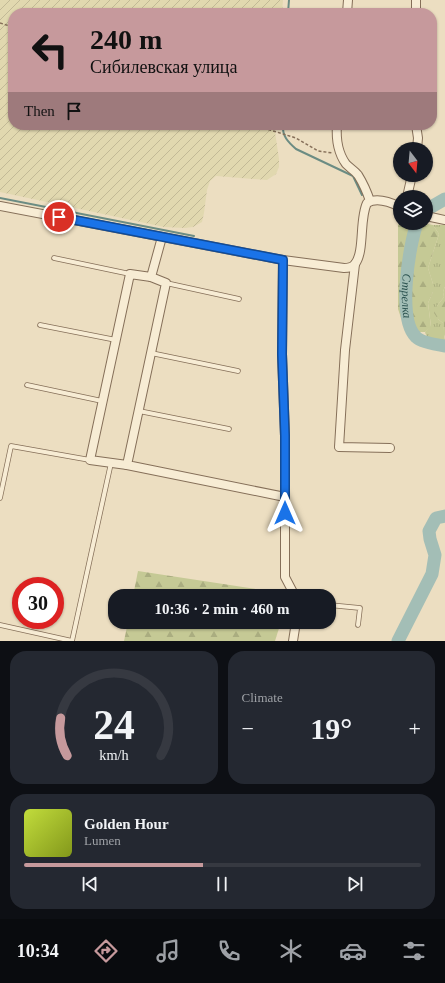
<!DOCTYPE html>
<meta charset="utf-8">
<style>
:root{--surface:#171b24;--page:#242831;--text:#f1f3f6;--muted:#9ea1a6;--line:#363941;--accent:#c6999c}
body{margin:0;font-family:"Times New Roman",serif;background:var(--page);color:var(--text);height:100vh;display:flex;flex-direction:column;font-size:15px;white-space:nowrap}
*{box-sizing:border-box;margin:0}
p{font-size:13px;color:var(--muted)}
.icon{flex:none;width:22px;height:22px;fill:none;stroke:currentColor;stroke-width:2;stroke-linecap:round;stroke-linejoin:round}
.map{position:relative;height:641px;overflow:hidden}
.side{display:flex;flex-direction:column;gap:10px;padding:10px;background:#0d0f14;flex:1}
.side>*{flex:none}
.banner{position:absolute;left:8px;top:8px;width:429px;height:122px;border-radius:16px;box-shadow:0 1px 3px #0004;background:#c6999c;color:#111;overflow:hidden}
.needle{width:26px;rotate:164deg}
.controls{position:absolute;left:393px;top:142px;display:grid;gap:8px}
.controls a{display:grid;place-items:center;width:40px;height:40px;border-radius:50%;background:var(--surface);box-shadow:0 1px 3px #0004;font-size:20px}
.speed{position:absolute;left:12px;top:577px;display:flex;gap:8px;font-size:20px;font-weight:700;text-align:center}
.speed>*{display:grid;place-content:center;width:52px;height:52px;border-radius:50%;background:var(--surface);box-shadow:0 1px 3px #0004;line-height:1}
.speed .limit{border:6px solid #d22;background:#fff;color:#111}
.pin{position:absolute;display:grid;place-items:center;width:34px;height:34px;color:#fff;margin:-17px;border:2px solid #fff;border-radius:50%;box-shadow:0 1px 4px #0007}
.me{position:absolute;width:44px;margin:-22px;rotate:0deg;stroke-linejoin:round;filter:drop-shadow(0 0 3px #0008)}
.turn{display:flex;align-items:center;gap:14px;height:84px;padding:0 16px;font-size:18px}
.turn .icon{width:52px;height:52px;stroke-width:2.5}
.turn b{display:block;font-size:28px;line-height:34px}
.then{display:flex;align-items:center;height:38px;padding:0 16px;background:#0003;gap:8px;font-size:15px}
.big{font-size:30px;font-weight:700;line-height:1.1}
.side .tile{flex:1;display:flex;flex-direction:column;justify-content:center;gap:6px;min-width:0;padding:0 14px;border-radius:16px;background:var(--page)}
.side .dial{align-items:center;gap:0}
.dial svg{height:104px;overflow:visible;fill:none;stroke:var(--line);stroke-width:7;stroke-linecap:round;text-anchor:middle}
.dial text{fill:var(--text);stroke:none}
.song{display:flex;align-items:center;gap:12px}
.cover{width:48px;height:48px;border-radius:6px;background:linear-gradient(135deg,hsl(70 70% 55%),hsl(70 70% 35%))}
.played{height:4px;border-radius:2px;background:linear-gradient(90deg,var(--accent) 45%,var(--line) 45%)}
.keys{display:flex;justify-content:space-around;direction:ltr}
.heat{display:flex;justify-content:space-between;align-items:center;font-size:22px;direction:ltr}
.side .tiles{flex:1;display:grid;gap:10px;grid-template-columns:1fr 1fr}
.tile:last-child{grid-column:span 2}
.trip{position:absolute;left:108px;top:589px;width:228px;height:40px;border-radius:16px;background:var(--surface);box-shadow:0 1px 3px #0004;font-weight:700;line-height:40px;text-align:center}
.tabs{display:flex;height:64px;justify-content:space-around;align-items:center;background:#090b0e;color:var(--muted)}
.tabs .icon{width:28px;height:28px}
.tabs .current{color:var(--accent)}
.tabs b{font-size:18px;color:var(--text)}
.map>svg:first-child{display:block}
.farmland{fill:url(#farmland-furrows)}
.grass{fill:url(#grass-tufts)}
.forest{fill:url(#forest-firs)}
.lines{fill:none;stroke-linecap:round;stroke-linejoin:round}
.stream{stroke:#6b8c83;stroke-width:2}
.river{stroke:#a3beb6;stroke-width:13}
.lane-casing{stroke:#856f59;stroke-width:5.5}
.street-casing{stroke:#856f59;stroke-width:10}
.path{stroke:#856f59;stroke-width:1.5;stroke-dasharray:3 2;stroke-linecap:butt}
.lane{stroke:#f7ecd4;stroke-width:4}
.street{stroke:#f7ecd4;stroke-width:8}
.route-casing{stroke:#114b97;stroke-width:10}
.route{stroke:#1a73e8;stroke-width:7}
.labels{text-anchor:middle;stroke-width:4;stroke-linejoin:round;paint-order:stroke}
.water-label{font-size:12px;font-style:italic;fill:#2d5451;stroke:#f4e9d0}
</style>
<div class="map">
<svg width="445" height="641" viewBox="0 0 445 641">
<defs>
<pattern id="farmland-furrows" width="10" height="10" patternUnits="userSpaceOnUse"><rect width="10" height="10" fill="#e1d8af"/><path d="M-1 1l2-2M0 10L10 0M9 11l2-2" fill="none" stroke="#c2b996"/></pattern>
<pattern id="grass-tufts" width="24" height="20" patternUnits="userSpaceOnUse"><rect width="24" height="20" fill="#c5c995"/><path d="M3 7l-1-3M5 7V3M7 7l1-3M15 17l-1-3M17 17v-4M19 17l1-3" fill="none" stroke="#aaad80"/></pattern>
<pattern id="forest-firs" width="22" height="20" patternUnits="userSpaceOnUse"><rect width="22" height="20" fill="#c5c995"/><path d="M5 1l3.5 6h-7zM16 11l3.5 6h-7z" fill="#aaad80"/></pattern>
</defs>
<rect width="100%" height="100%" fill="#ecdec1"/>
<path class="farmland" d="M0,0H283L282,13H13V125H274L279,159V167L276,174L267,180L216,176L210,181L207,190L204,213L202,222L193,227L185,228L164,227L0,192Z"/>
<path class="grass" d="M433,225H445V286L443,292L444,297L437,306L438,319L444,324C443,331 445,337 445,344L428,340L425,332L431,326L428,303L433,292V284L428,268L439,234Z"/>
<g class="forest">
<path d="M400,223H423L433,225L439,234L428,268L433,284V292L428,303L431,327L425,332H414L401,318L398,309V225Z"/>
<path d="M445,286V337L443,332L444,324L438,319L434,313L437,306L444,297L443,292Z"/>
<path d="M138,571L275,592L276,596H133Z"/>
<path d="M128,622H281L275,641H124Z"/>
</g>
<g class="lines">
<g class="stream">
<path d="M288,13L289,0"/>
<path d="M283,125C282,136 288,142 296,149L353,176L362,195"/>
<path d="M0,198L194,236"/>
</g>
<g class="river">
<path d="M426,210L445,199"/>
<path id="s1" d="M417,223C409,246 397,319 416,337C421,342 438,345 445,346"/>
<path d="M398,641L432,574L435,555L430,539L429,531L436,518L445,516"/>
</g>
<defs>
<g id="lane">
<path d="M54,258L130,274"/>
<path d="M166,283L239,299"/>
<path d="M40,325L116,340"/>
<path d="M151,353L238,371"/>
<path d="M27,385L102,401"/>
<path d="M139,411L229,429"/>
<path d="M0,498L11,446L90,460"/>
<path d="M329,605L360,608L358,625"/>
<path d="M0,625L72,641"/>
<path d="M72,641L111,463"/>
</g>
<g id="street">
<path d="M347,13L348,0"/>
<path d="M416,13V0"/>
<path d="M337,125C336,138 338,153 346,164C350,168 355,171 358,175C363,183 367,192 370,201"/>
<path d="M416,125L418,138L417,149"/>
<path d="M407,197L412,175"/>
<path d="M0,206L283,260L344,268C348,268 352,268 355,264C365,251 359,219 367,203C377,197 390,202 400,207"/>
<path d="M426,216L445,220"/>
<path d="M162,237L151,277L166,283L127,465L285,497"/>
<path d="M283,260L282,354L285,436V577L295,596"/>
<path d="M355,264L345,350L339,447L390,448"/>
<path d="M127,465L90,460L130,274L151,277"/>
<path d="M293,641L296,622"/>
</g>
</defs>
<use href="#lane" class="lane-casing"/>
<use href="#street" class="street-casing"/>
<g class="path">
<path d="M0,23L13,27"/>
<path d="M254,125L296,138L318,151L333,153"/>
</g>
<use href="#lane" class="lane"/>
<use href="#street" class="street"/>
</g>
<g class="lines">
<defs>
<path id="route" d="M59,217L283,260L282,354L285,436V513"/>
</defs>
<use href="#route" class="route-casing"/>
<use href="#route" class="route"/>
</g>
<g class="labels">
<g class="water-label">
<text dy="4" stroke="none"><textPath href="#s1" startOffset="74">Стрелка</textPath></text>
</g>
</g>
</svg>
<div class="controls">
<a><svg class="needle" viewBox="-14 -14 28 28"><path d="M0-13l5 13h-10z" fill="#e53935"/><path d="M0 13l5-13h-10z" fill="#9ea1a6"/></svg></a>
<a><svg class="icon" aria-label="layers" viewBox="0 0 24 24"><path d="M12 4l9 5-9 5-9-5zM3 14l9 5 9-5"/></svg></a>
</div>
<div class="speed"><div class="limit">30</div></div>
<div class="pin" style="left:59px;top:217px;background:#d93025"><svg class="icon" aria-label="arrive" viewBox="0 0 24 24"><path d="M6 21V4h12l-3 4 3 4H6"/></svg></div>
<svg class="me" style="left:285px;top:513px" viewBox="-20 -20 40 40"><path d="M0-17L14 15 0 8-14 15z" fill="#1a73e8" stroke="#fff" stroke-width="4"/></svg>
<div class="trip">10:36 · 2 min · 460 m</div>
<div class="banner">
<div class="turn"><svg class="icon" aria-label="left" viewBox="0 0 24 24"><path d="M17 20v-9H6M10 6l-5 5 5 5"/></svg><div><b>240 m</b>Сибилевская улица</div></div>
<div class="then">Then<svg class="icon" aria-label="arrive" viewBox="0 0 24 24"><path d="M6 21V4h12l-3 4 3 4H6"/></svg></div>
</div>
</div>
<section class="side">
<div class="tiles">
<div class="tile dial"><svg viewBox="0 0 100 80">
<path d="M14 69A42 42 0 1 1 86 69"/>
<path d="M14 69A42 42 0 0 1 9 40" stroke="#c6999c"/>
<text x="50" y="56" font-size="32" font-weight="700">24</text>
<text x="50" y="72" font-size="11">km/h</text>
</svg></div>
<div class="tile"><p>Climate</p>
<div class="heat"><a>−</a><b class="big">19°</b><a>+</a></div>
</div>
<div class="tile">
<div class="song"><i class="cover"></i><div><b>Golden Hour</b><p>Lumen</p></div></div>
<div class="played"></div>
<div class="keys"><svg class="icon" aria-label="previous" viewBox="0 0 24 24"><path d="M18 5L8 12l10 7zM5 5v14"/></svg><svg class="icon" aria-label="pause" viewBox="0 0 24 24"><path d="M8 5v14M16 5v14"/></svg><svg class="icon" aria-label="next" viewBox="0 0 24 24"><path d="M6 5l10 7-10 7zM19 5v14"/></svg></div>
</div>
</div>
</section>
<nav class="tabs">
<b>10:34</b>
<svg class="icon current" aria-label="directions" viewBox="0 0 24 24"><path d="M12 3l9 9-9 9-9-9zM9 14v-3h6M13 9l2 2-2 2"/></svg>
<svg class="icon" aria-label="music" viewBox="0 0 24 24"><path d="M9 18V5l10-2v13"/><circle cx="6" cy="18" r="3"/><circle cx="16" cy="16" r="3"/></svg>
<svg class="icon" aria-label="phone" viewBox="0 0 24 24"><path d="M5 4h4l2 5-3 2q2 4 5 5l2-3 5 2v4C11 20 4 13 5 4z"/></svg>
<svg class="icon" aria-label="climate" viewBox="0 0 24 24"><path d="M12 3v18M4 7l16 10M4 17L20 7"/></svg>
<svg class="icon" aria-label="car" viewBox="0 0 24 24"><path d="M5 17H2v-5l4-1 3-4h7l3 4 3 1v5h-3M9 17h6M6 11h13"/><circle cx="7" cy="17" r="2"/><circle cx="17" cy="17" r="2"/></svg>
<svg class="icon" aria-label="filters" viewBox="0 0 24 24"><path d="M4 7h16M4 17h16"/><circle cx="9" cy="7" r="2"/><circle cx="15" cy="17" r="2"/></svg>
</nav>
